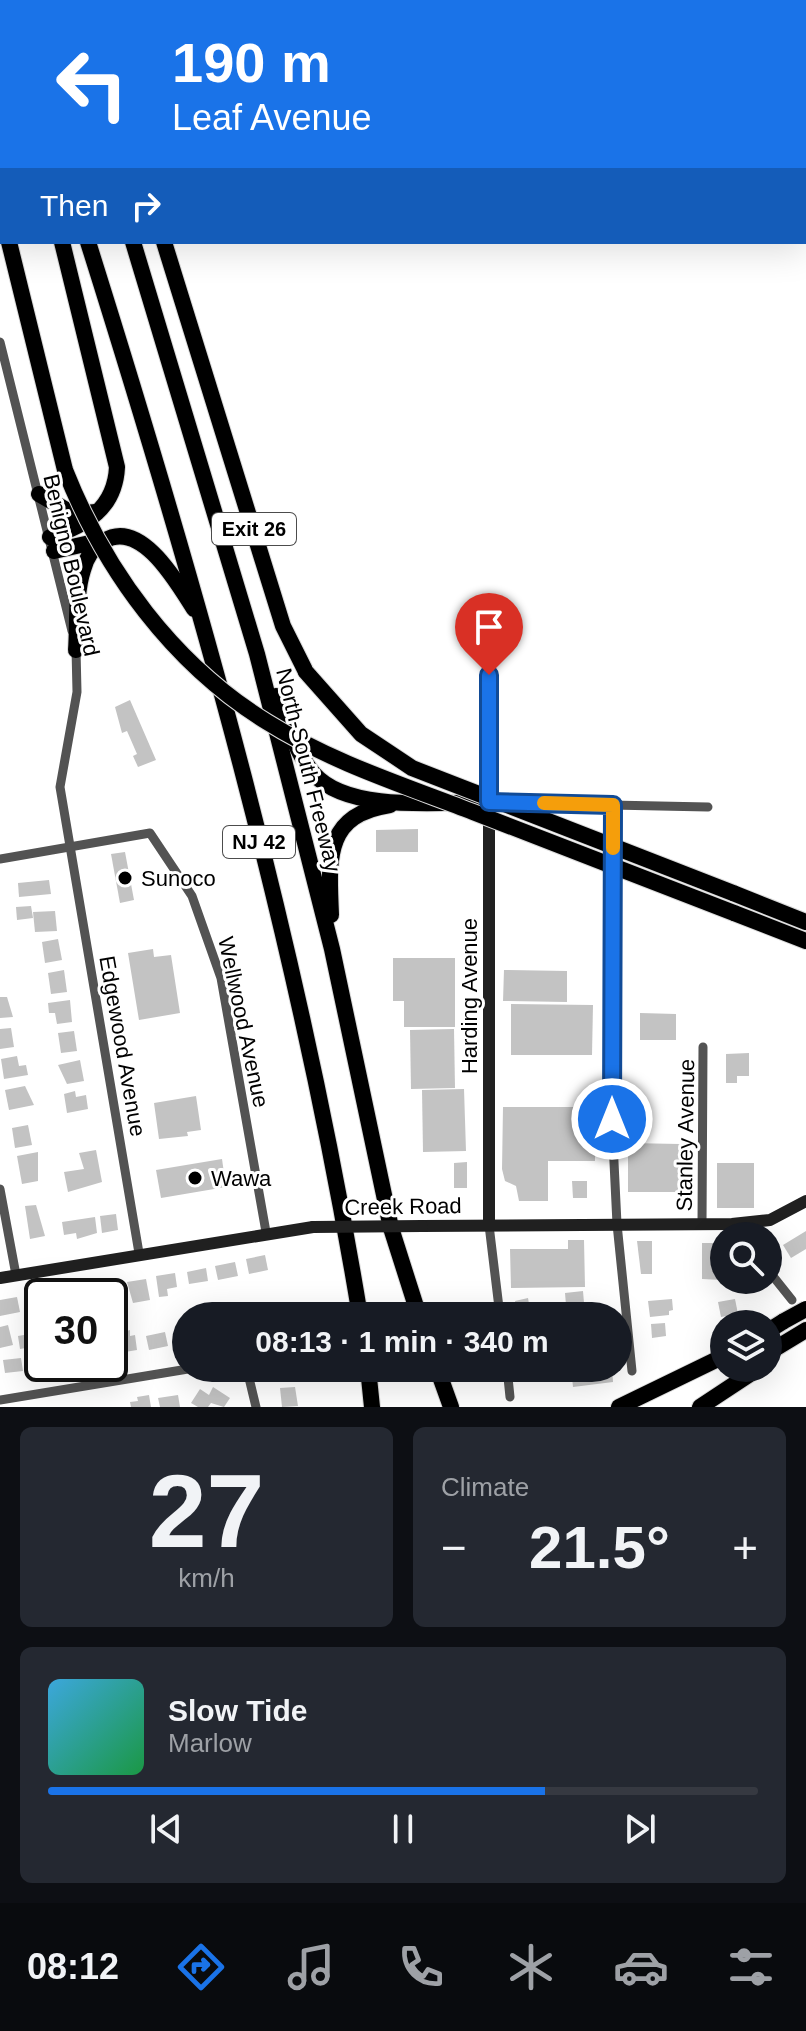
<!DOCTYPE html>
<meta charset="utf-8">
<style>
:root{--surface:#171b24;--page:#242831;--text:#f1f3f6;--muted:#9ea1a6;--line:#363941;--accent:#1a73e8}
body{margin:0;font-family:Helvetica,sans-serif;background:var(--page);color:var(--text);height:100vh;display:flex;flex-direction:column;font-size:30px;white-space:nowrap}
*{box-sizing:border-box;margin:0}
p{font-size:26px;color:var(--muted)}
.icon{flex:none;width:44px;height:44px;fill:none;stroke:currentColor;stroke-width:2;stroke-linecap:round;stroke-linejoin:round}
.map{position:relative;height:1407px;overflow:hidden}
.drawer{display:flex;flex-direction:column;gap:20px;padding:20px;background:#0d0f14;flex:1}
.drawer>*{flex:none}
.top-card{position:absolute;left:0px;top:0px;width:806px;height:244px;box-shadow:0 8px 32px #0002;background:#1a73e8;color:#fff;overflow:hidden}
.tools{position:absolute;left:710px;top:1222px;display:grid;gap:16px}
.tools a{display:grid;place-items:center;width:72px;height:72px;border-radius:50%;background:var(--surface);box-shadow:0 8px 32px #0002;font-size:40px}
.speed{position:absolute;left:24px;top:1278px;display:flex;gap:16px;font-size:40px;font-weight:700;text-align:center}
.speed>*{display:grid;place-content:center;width:104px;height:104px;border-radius:50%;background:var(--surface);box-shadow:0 8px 32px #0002;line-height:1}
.speed .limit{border:4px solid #111;border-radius:12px;background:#fff;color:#111}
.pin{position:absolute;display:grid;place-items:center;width:68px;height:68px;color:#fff;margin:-82px -34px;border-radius:50% 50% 50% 0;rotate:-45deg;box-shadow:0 0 8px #0007}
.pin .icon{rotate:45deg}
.me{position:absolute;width:88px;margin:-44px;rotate:0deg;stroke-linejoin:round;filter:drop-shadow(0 0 6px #0008)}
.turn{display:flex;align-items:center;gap:28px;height:168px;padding:0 40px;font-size:36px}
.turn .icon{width:104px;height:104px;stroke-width:2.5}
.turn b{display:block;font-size:56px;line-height:68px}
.then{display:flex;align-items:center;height:76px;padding:0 40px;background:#0003;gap:16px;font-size:30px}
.big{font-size:60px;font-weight:600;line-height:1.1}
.drawer .widget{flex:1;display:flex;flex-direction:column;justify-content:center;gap:12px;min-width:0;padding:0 28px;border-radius:12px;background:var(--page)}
.drawer .dial{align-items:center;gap:0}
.dial b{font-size:104px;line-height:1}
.song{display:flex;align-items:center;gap:24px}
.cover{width:96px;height:96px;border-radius:12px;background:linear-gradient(135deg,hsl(200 70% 55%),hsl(140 70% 35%))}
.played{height:8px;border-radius:4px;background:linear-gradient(90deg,var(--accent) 70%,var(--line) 70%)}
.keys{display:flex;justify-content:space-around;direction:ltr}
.heat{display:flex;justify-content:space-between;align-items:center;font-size:44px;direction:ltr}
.drawer .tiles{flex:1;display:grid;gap:20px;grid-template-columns:1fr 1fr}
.widget:last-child{grid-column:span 2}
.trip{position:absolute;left:172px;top:1302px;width:460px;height:80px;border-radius:40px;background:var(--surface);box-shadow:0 8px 32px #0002;font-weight:600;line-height:80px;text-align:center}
.menu{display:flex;height:128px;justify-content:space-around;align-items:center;background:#090b0e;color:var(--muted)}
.menu .icon{width:56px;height:56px}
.menu .current{color:var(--accent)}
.menu b{font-size:36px;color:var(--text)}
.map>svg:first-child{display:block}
.building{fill:#c3c3c3}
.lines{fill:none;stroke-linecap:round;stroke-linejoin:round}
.highway-casing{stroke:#dbdbdb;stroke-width:18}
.street{stroke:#535353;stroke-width:9}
.secondary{stroke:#202020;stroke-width:12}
.highway{stroke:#000;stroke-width:16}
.highway-bridge-casing{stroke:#dbdbdb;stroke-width:18;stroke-linecap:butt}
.secondary-bridge{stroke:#202020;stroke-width:12}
.highway-bridge{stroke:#000;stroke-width:16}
.route-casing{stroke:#114b97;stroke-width:20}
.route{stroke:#1a73e8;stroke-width:14}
.slow{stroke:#f59e0b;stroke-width:14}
.poi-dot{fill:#000;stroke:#fff;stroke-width:3}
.labels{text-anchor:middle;stroke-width:6;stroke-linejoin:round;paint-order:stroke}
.shield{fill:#fff;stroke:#4c4c4c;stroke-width:2}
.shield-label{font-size:20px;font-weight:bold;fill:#000}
.street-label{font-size:22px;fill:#000;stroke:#fff}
.poi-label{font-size:22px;fill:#000;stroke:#fff;text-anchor:start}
</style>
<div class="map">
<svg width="806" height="1407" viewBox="0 0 806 1407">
<rect width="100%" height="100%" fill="#fff"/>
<g class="building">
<path d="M130,700L156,760L138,767L133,756L137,754L127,731L122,733L115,707Z"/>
<path d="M418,829V852H376V830Z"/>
<path d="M125,852L134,900L120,903L111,854Z"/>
<path d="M49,880L51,894L19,897L18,883Z"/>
<path d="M31,906L33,918L17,920L16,907Z"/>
<path d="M55,911L57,931L35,932L33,912Z"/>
<path d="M58,939L62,960L45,963L42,942Z"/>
<path d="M153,949L154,957L171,955L180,1013L139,1020L128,953Z"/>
<path d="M393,958H455V1027H404V1001H393Z"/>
<path d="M64,970L67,992L51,994L48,973Z"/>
<path d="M504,970L567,971V1002L503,1001Z"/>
<path d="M0,997H7L13,1017L0,1018Z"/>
<path d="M70,1000L72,1022L57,1024L55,1013H49L48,1003Z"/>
<path d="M511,1004L593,1005L592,1055H511Z"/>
<path d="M640,1013L676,1014V1040H640Z"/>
<path d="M11,1028L14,1047L0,1049V1029Z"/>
<path d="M454,1029L455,1088L411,1089L410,1030Z"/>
<path d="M74,1031L77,1051L61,1053L58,1033Z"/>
<path d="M749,1053V1076H737V1083H726V1054Z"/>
<path d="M17,1056L19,1066L26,1065L28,1075L4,1079L1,1059Z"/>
<path d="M80,1060L84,1081L67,1084L58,1065Z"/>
<path d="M25,1086L34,1105L9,1110L5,1090Z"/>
<path d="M464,1089L466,1151L423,1152L422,1090Z"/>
<path d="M75,1091L76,1097L86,1095L88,1109L67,1113L64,1094Z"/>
<path d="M196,1096L201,1130L187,1132L188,1136L159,1139L154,1103Z"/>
<path d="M503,1107H581V1143H595V1161H548V1201H519L516,1186L505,1181L502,1169Z"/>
<path d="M28,1125L32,1145L15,1148L12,1128Z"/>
<path d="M628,1143L680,1144V1192H628Z"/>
<path d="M96,1150L102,1182L68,1192L64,1172L84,1169L79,1153Z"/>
<path d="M38,1152V1181L22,1184L17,1156Z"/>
<path d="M222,1159L226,1187L161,1198L156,1170Z"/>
<path d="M467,1162V1188H454V1163Z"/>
<rect x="717" y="1163" width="37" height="45"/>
<path d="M572,1181H587V1198H573Z"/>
<path d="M36,1205L45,1236L30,1239L25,1206Z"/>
<path d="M116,1214L118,1230L102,1233L100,1216Z"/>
<path d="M95,1217L97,1233L77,1239L76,1233L64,1235L62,1222Z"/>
<path d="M806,1231V1249L791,1258L783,1245Z"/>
<path d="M568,1240H584L585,1287L511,1288L510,1249H568Z"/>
<path d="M637,1241H652V1274H641Z"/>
<path d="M702,1243H722V1280L702,1279Z"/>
<path d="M265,1255L268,1270L249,1274L246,1259Z"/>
<path d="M235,1262L238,1276L218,1280L215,1266Z"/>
<path d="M206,1268L208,1281L189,1284L187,1272Z"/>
<path d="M175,1273L177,1287L167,1289L168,1296L159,1297L156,1276Z"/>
<path d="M146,1279L150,1300L133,1303L127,1282Z"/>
<path d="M114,1283L117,1298L96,1296L94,1287Z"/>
<path d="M583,1291L584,1303L566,1305L565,1293Z"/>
<path d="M17,1297L20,1312L0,1316V1300Z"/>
<path d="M528,1298L531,1315L518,1316L515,1301Z"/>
<path d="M672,1299L673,1310L669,1311V1315L650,1317L648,1301Z"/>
<path d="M735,1299L738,1314L721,1317L718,1302Z"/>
<path d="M601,1304L602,1316H581L580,1306Z"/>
<path d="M665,1323L666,1336L652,1338L651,1324Z"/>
<path d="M8,1325L13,1345L0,1348V1327Z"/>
<path d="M130,1330V1336L135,1335L137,1350L113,1354L111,1339L123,1337V1332Z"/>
<path d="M165,1332L168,1346L149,1350L146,1336Z"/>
<path d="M35,1333L37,1346L20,1349L18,1336Z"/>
<path d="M21,1358L23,1371L5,1373L3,1360Z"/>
<path d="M274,1368H297L298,1371L278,1379Z"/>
<path d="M571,1368H612L613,1382L573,1387Z"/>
<path d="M213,1387L230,1398L224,1407L211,1403L208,1407H198L191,1403L200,1389L209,1395Z"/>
<path d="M295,1387L298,1406L282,1407L280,1388Z"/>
<path d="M149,1395L151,1407H131L130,1402L138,1401L137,1397Z"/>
<path d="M178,1395L180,1407H160L158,1398Z"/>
</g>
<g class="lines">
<defs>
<g id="highway">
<path d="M12,0L13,2"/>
<path d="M60,0V2"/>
<path d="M71,0L72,2"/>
<path d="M0,202L2,211"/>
<path d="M9,242L65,470"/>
<path d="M88,242C199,594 300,951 360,1316"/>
<path d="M133,242L257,654L332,949L391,1228L419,1316"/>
<path d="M164,242L283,626L306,672"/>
<path d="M39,494L73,514L96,512"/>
<path d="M50,537C87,525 115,508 117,467L62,242"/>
<path d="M54,551L103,540"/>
<path d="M76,650C78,624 75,595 83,570C86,558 94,547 104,541C141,518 178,584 194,609"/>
<path d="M276,696C287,721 296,754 314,774C348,813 442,802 489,802"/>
<path d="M733,893L806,922"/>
<path d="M734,913L806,941"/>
<path d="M331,915C329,861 323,815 390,805"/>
<path d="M768,1331L784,1321"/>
<path d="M768,1353L806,1330"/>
<path d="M368,1368L372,1407"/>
<path d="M437,1368L451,1407"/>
<path d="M619,1407L724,1356"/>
<path d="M700,1407L759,1368"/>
</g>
</defs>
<use href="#highway" class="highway-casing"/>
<g class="street">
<path d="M0,342L72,631"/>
<path d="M76,649L77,692L60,787L139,1253"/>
<path d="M489,800V675"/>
<path d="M513,803L708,807"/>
<path d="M613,805L612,1121L617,1224L632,1371"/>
<path d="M0,859L150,833L192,896L221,978L266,1232"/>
<path d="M0,1189L16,1275"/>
<path d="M702,1224L703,1047"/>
<path d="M732,1224L741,1236"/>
<path d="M489,1225L500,1316"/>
<path d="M768,1270L792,1300"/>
<path d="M236,1368L249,1378L256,1407"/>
<path d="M507,1368L510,1397"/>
<path d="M0,1400L194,1368"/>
</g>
<g class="secondary">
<path d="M489,1225V812"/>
<path d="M422,1226L732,1224L770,1220L806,1201"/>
<path d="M0,1278L313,1227"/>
</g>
<use href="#highway" class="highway"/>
<defs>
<g id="highway-bridge">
<path d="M65,470C105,571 173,664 267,722C331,762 403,785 473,812C560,846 647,879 734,913"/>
<path d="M306,672L361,734L412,768L733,893"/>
<path d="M784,1321L806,1309"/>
</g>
</defs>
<use href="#highway-bridge" class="highway-bridge-casing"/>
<path class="secondary-bridge" d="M313,1227L422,1226"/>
<use href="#highway-bridge" class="highway-bridge"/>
</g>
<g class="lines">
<defs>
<path id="route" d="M489,675V802L613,805L612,1119"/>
</defs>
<use href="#route" class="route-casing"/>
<use href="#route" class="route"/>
<path class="slow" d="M544,803L613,805V848"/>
</g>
<g class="poi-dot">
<circle cx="125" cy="878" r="8"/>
<circle cx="195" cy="1178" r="8"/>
</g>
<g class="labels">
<g class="shield">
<rect x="212" y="513" width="84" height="32" rx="6"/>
<rect x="223" y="826" width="72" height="32" rx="6"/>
</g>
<g class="shield-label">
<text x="254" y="536">Exit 26</text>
<text x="259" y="849">NJ 42</text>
</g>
<g class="street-label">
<text transform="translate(72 565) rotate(77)" y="8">Benigno Boulevard</text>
<text transform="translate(309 770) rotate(76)" y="8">North-South Freeway</text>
<text transform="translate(469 996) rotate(-90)" y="8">Harding Avenue</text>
<text transform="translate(244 1022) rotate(78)" y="8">Wellwood Avenue</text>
<text transform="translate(123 1046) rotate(80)" y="8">Edgewood Avenue</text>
<text transform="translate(685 1135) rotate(-89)" y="8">Stanley Avenue</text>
<text transform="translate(403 1206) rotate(-1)" y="8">Creek Road</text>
</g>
<g class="poi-label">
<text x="141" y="886">Sunoco</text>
<text x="211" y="1186">Wawa</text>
</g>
</g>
</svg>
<div class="tools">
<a><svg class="icon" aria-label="search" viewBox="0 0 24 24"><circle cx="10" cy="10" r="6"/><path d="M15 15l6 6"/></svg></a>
<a><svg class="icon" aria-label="layers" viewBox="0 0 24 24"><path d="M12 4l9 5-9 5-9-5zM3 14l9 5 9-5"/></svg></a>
</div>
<div class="speed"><div class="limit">30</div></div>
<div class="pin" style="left:489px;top:675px;background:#d93025"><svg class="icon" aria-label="arrive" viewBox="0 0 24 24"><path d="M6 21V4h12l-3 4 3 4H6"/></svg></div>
<svg class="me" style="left:612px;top:1119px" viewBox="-20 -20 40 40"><circle r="17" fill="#1a73e8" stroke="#fff" stroke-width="3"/><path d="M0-11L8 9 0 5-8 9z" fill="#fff"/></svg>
<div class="trip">08:13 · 1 min · 340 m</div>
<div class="top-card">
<div class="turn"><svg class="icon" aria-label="left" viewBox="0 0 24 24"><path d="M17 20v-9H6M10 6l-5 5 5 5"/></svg><div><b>190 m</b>Leaf Avenue</div></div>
<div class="then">Then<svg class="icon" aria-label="right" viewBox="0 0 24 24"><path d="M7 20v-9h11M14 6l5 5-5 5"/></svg></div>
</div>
</div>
<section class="drawer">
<div class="tiles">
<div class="widget dial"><b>27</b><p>km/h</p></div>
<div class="widget"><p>Climate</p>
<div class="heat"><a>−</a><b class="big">21.5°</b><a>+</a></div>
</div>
<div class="widget">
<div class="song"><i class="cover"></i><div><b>Slow Tide</b><p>Marlow</p></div></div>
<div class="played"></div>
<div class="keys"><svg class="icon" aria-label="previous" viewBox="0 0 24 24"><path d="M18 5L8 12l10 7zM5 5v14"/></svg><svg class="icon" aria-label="pause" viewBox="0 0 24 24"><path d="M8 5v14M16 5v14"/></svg><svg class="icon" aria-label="next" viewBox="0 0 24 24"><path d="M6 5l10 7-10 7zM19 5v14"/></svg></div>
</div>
</div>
</section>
<nav class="menu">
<b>08:12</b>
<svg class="icon current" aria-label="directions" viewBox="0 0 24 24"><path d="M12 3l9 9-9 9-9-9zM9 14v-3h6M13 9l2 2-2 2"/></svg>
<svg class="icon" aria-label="music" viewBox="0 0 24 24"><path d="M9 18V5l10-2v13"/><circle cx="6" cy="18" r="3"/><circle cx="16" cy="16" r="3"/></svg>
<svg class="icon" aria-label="phone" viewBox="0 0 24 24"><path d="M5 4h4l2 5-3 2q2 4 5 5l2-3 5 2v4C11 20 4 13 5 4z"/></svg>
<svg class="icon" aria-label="climate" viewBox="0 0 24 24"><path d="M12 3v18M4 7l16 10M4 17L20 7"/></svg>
<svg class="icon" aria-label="car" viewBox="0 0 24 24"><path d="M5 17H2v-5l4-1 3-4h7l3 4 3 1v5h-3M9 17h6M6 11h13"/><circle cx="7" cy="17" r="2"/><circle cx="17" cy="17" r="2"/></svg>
<svg class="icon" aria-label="filters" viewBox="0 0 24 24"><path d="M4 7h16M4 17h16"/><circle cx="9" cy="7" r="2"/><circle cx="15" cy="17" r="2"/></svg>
</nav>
